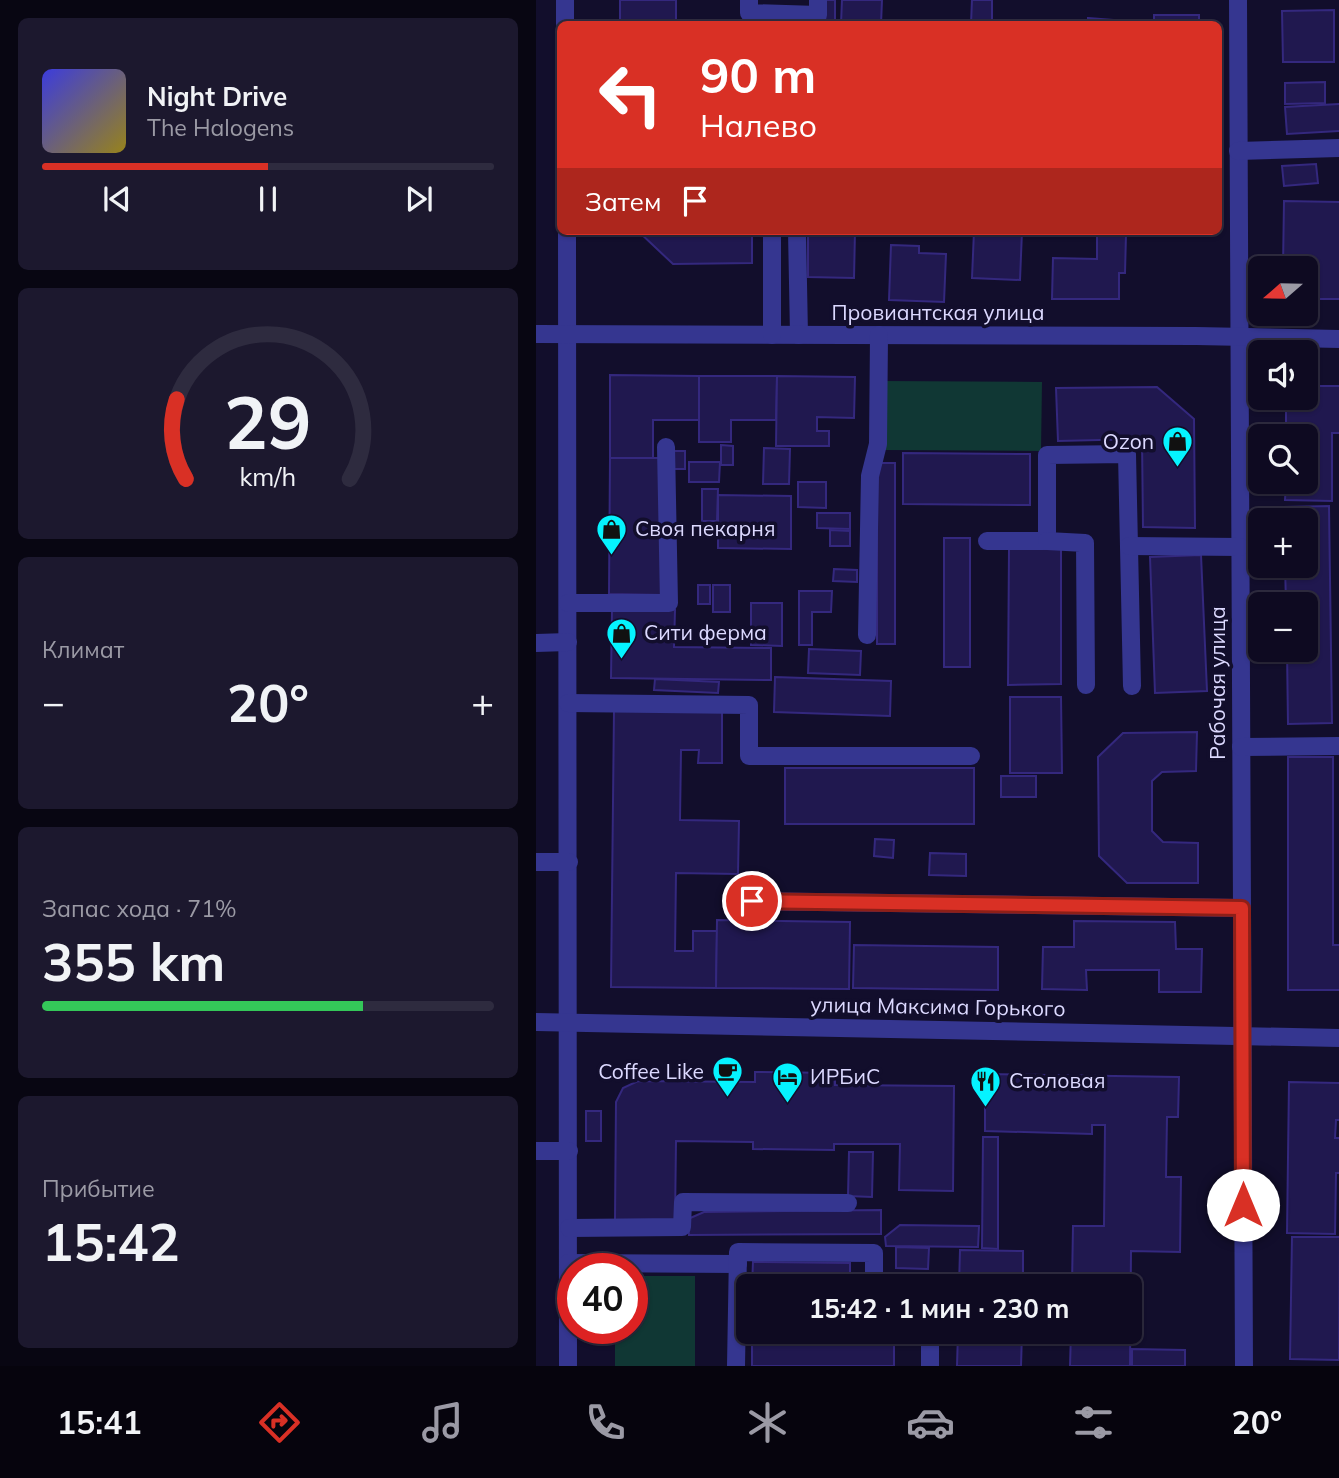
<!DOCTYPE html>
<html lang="ru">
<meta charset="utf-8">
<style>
:root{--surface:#0e0a21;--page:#1c182e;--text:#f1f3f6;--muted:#9b9aa5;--line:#2e2b3f;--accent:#d93025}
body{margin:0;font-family:Mulish,sans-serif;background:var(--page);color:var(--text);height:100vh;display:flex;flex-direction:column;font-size:26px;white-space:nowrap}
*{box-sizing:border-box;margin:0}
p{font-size:23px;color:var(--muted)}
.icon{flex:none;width:38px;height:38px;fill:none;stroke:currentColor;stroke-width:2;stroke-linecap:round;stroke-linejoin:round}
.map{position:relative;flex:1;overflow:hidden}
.panel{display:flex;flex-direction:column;gap:18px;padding:18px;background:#080612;width:536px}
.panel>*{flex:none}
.hud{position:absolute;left:21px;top:21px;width:665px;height:214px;border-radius:10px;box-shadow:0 2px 5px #0004,0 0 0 2px var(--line);background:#d93025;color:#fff;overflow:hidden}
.needle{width:46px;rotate:250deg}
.buttons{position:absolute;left:712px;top:256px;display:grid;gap:14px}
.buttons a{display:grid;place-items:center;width:70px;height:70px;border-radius:10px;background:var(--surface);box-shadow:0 2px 5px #0004,0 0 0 2px var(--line);font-size:35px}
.speed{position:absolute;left:21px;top:1253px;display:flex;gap:14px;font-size:35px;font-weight:700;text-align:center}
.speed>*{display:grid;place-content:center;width:91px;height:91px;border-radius:50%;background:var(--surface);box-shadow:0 2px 5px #0004,0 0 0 2px var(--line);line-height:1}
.speed .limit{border:10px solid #d22;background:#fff;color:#111}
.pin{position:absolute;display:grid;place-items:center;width:60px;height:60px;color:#fff;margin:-30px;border:4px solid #fff;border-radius:50%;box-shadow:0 2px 7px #0007}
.me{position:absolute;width:77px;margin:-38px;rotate:0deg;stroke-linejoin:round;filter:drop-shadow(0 0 5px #0008)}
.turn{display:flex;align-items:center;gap:24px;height:147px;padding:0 28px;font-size:32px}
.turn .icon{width:91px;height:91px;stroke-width:2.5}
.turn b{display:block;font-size:49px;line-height:60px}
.then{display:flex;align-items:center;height:66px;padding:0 28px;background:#0003;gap:14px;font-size:26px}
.big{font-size:52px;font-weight:700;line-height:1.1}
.panel .tile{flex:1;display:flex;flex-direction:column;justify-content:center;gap:10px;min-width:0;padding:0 24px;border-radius:10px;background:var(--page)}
.panel .dial{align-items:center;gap:0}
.dial svg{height:182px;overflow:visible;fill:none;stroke:var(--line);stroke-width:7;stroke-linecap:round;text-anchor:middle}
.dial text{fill:var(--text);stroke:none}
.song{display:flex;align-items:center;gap:21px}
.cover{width:84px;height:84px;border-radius:10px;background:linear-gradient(135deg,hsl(240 70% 55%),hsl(50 70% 35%))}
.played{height:7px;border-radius:4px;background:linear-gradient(90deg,var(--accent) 50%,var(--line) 50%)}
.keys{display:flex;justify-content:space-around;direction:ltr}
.heat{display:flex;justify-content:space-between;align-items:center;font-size:38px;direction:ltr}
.charge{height:10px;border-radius:5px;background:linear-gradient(90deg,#34c759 71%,var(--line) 0)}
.trip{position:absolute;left:200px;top:1274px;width:406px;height:70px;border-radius:10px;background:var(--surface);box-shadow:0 2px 5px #0004,0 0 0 2px var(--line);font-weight:700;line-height:70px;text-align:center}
.tab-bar{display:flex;height:112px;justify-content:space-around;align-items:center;background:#06040d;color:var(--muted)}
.tab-bar .icon{width:49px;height:49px}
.tab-bar .active{color:var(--accent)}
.tab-bar b{font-size:32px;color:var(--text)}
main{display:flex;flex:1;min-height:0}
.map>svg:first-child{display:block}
.green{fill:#103734}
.building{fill:#20184f;stroke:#34287e;stroke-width:2}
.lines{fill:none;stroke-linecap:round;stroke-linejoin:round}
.minor{stroke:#353690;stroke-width:18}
.route-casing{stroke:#8d1f18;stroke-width:18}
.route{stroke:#d93025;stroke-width:12}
.labels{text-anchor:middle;stroke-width:7;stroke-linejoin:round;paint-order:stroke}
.street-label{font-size:21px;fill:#dcd9ff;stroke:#120e2c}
.poi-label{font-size:21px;fill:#dcd9ff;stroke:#120e2c;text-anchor:start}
</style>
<main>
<section class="panel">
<div class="tile">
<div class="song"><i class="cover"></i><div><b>Night Drive</b><p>The Halogens</p></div></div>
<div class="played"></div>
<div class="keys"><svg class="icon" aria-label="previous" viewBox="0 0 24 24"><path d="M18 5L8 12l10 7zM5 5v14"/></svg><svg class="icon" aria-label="pause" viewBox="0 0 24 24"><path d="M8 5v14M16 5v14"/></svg><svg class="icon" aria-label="next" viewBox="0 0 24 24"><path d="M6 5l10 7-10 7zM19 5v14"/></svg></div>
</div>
<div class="tile dial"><svg viewBox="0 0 100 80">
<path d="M14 69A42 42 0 1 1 86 69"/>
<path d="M14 69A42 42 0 0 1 10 34" stroke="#d93025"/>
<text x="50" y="56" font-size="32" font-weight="700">29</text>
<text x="50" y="72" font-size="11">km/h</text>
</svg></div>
<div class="tile"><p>Климат</p>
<div class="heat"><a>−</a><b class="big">20°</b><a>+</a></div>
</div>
<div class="tile"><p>Запас хода · 71%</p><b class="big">355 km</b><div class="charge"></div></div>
<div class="tile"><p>Прибытие</p><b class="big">15:42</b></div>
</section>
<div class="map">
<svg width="804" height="1366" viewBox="0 0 804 1366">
<rect width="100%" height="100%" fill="#120e2c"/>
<g class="green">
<path d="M346,381L506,382L505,451L346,450Z"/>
<path d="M96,1276H159V1366H79V1328H96Z"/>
</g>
<g class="building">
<rect x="84" y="0" width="56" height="24"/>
<path d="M285,0H299V20H284Z"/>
<path d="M306,0H346L345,24H305Z"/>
<path d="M436,0H456V24H435Z"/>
<path d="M798,10V62H747L746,11Z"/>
<rect x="618" y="15" width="45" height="9"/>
<path d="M552,18L590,21V24H552Z"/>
<path d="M789,82V103L749,104V83Z"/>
<path d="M804,104V131L751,134L749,107Z"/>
<path d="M780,164L782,183L748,186L746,166Z"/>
<path d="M748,201L804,202V299H770V268H747Z"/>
<path d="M102,231H216V263L137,264Z"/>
<path d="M272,231H319L318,278L272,277Z"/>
<path d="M438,231H486L484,280L436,278Z"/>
<path d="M561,234H590L589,273H583V299H516L517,258L561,259Z"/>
<path d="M355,245L383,246V253L410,254L408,302L353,300Z"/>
<path d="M74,375L163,376V420H117V458H74Z"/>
<path d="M163,376H241L240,420H195V442H163Z"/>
<path d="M241,376L319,377L318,418L281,417V431H293V446H240Z"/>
<path d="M770,386H804V433H796V501L749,500L750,481H770V436H750V397H770Z"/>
<path d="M621,387L658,419L659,528L607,527L606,439L522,441L520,388Z"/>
<path d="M185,445L197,446V465H185Z"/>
<path d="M228,448L254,449L253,484H227Z"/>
<rect x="137" y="451" width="12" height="18"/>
<path d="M367,453L494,454V505L367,504Z"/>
<path d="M74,458H126V595L73,594Z"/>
<path d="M153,462H184L183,482H153Z"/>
<rect x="341" y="463" width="18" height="181"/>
<path d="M262,482H290V508L262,507Z"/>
<path d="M166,489H182L181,521H166Z"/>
<path d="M182,495L255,496V549L182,548Z"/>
<path d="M793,506L796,723L752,724L751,649H770V604H750L749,565H770V520H749L748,507Z"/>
<path d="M281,513H314V529L281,528Z"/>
<path d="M294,530L314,531V546H294Z"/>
<rect x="408" y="538" width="26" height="129"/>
<path d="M473,549H525V684L472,685Z"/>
<path d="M665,555L671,691L619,693L614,557Z"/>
<path d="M298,569L321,570V582L297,581Z"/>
<rect x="162" y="585" width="12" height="19"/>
<rect x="177" y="585" width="17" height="27"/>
<path d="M263,591H296L295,612H276V645H263Z"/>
<path d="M215,603H246V646L215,645Z"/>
<path d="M76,609L139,610L138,647L235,648V680L75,678Z"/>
<path d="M273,649L325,651L324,675L272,673Z"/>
<path d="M239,677L355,681L354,716L238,712Z"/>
<path d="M119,679L183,682L182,693L118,690Z"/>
<path d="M474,697H525L526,773H474Z"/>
<path d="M78,710L186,711V763H162L163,750H145L144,820L203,821L202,874L140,873L139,951H157V931H181L180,988L75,987Z"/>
<path d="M661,732L660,771L626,772L616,781V831L627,842L662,843V883H591L563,856L562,757L587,733Z"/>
<path d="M752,757H797V945H804V990H752Z"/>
<rect x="249" y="768" width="189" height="56"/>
<rect x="465" y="776" width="35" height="21"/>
<path d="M339,839L358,840L357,858L338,856Z"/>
<path d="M394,853L430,854V876L393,875Z"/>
<path d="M181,920L314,922L313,989L180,988Z"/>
<path d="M538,921L639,922L640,949H666L665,992H623V970H550L551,990L506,989L507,947H538Z"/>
<path d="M318,945L462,947V990L317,988Z"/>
<path d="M219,1072L299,1073V1085L418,1086L417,1191L363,1190L364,1144H298V1150L217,1149V1142L140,1141L139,1220H79L80,1102L87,1088L102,1081L219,1082Z"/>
<path d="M449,1074L643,1077L642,1117H631L630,1177H645L644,1252L595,1251L594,1366H534L535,1332H593V1286H536L537,1226H568L569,1125H556V1134L449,1131Z"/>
<path d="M753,1082L804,1083V1120H800L799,1138H804V1173H800L799,1234L751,1233Z"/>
<rect x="50" y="1111" width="15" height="30"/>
<path d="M447,1137H462V1249L446,1248Z"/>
<path d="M313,1152H337L336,1197L312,1196Z"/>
<path d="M345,1210V1234L153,1235L152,1219L168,1212Z"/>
<path d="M364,1225L443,1226L442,1247L350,1246L349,1237Z"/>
<path d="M756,1237H804L803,1360L754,1359Z"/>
<path d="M360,1247L393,1248L392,1269L360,1268Z"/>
<path d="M424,1250L487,1251V1286H423Z"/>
<path d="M217,1262L314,1263V1282H293V1286H216Z"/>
<path d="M216,1332H293V1343H358V1366H216Z"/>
<path d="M422,1332H486L485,1366H421Z"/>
<path d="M596,1349L649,1350V1366H596Z"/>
</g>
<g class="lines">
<g class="minor">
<path d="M29,0V24"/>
<path d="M213,0V13L282,15V0"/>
<path d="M702,0L708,1366"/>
<path d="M702,151L804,148"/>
<path d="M31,231L32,1366"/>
<path d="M261,231L263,335"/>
<path d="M0,334L660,336L804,339"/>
<path d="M236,335V231"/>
<path d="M451,541H511V455L591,454L596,686"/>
<path d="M511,541L549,543L550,685"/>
<path d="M593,546L704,547"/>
<path d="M32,603H133L130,447"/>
<path d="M331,635L334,476L342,444L343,335"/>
<path d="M0,643L32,642"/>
<path d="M32,703L213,705V756H435"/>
<path d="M705,747L804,746"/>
<path d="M0,862H33"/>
<path d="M216,901L706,908"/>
<path d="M0,1022L804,1038"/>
<path d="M0,1151H33"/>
<path d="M33,1228L146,1227L147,1202L312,1203"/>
<path d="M32,1263L202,1264"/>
<path d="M394,1332V1366"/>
<path d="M200,1366L202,1252L338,1253V1286"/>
</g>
</g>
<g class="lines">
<defs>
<path id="route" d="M216,901L706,908L707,1205"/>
</defs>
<use href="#route" class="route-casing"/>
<use href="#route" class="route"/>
</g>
<defs>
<symbol id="shop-pin" viewBox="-11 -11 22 30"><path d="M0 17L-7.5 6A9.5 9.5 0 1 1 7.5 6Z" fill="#05f3ff" stroke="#120e2c"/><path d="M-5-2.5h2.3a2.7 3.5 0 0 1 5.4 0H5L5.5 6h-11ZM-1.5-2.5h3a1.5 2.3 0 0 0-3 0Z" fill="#111"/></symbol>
<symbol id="cafe-pin" viewBox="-11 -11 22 30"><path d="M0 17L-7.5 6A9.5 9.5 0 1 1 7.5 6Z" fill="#05f3ff" stroke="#120e2c"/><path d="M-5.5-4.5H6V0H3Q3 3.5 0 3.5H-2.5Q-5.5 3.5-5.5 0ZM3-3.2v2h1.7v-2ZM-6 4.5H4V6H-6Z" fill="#111"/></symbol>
<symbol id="hotel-pin" viewBox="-11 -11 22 30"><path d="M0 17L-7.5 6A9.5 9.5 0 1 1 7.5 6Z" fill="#05f3ff" stroke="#120e2c"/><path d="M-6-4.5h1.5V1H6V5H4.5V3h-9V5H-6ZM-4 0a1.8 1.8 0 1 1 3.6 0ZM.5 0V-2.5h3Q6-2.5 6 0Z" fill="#111"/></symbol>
<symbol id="restaurant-pin" viewBox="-11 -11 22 30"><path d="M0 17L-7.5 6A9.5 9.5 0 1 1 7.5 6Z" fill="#05f3ff" stroke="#120e2c"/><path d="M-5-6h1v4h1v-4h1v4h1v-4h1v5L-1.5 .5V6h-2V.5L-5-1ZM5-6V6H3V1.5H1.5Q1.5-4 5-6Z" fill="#111"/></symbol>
</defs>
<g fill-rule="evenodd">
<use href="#shop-pin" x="624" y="424" width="35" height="47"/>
<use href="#shop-pin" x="58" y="512" width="35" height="47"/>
<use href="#shop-pin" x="68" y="616" width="35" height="47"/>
<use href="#cafe-pin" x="174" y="1054" width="35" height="47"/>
<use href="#hotel-pin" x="234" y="1060" width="35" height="47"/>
<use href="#restaurant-pin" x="432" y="1064" width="35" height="47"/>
</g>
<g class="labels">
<g class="street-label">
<text x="402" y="320">Провиантская улица</text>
<text transform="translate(682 683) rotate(-90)" y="7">Рабочая улица</text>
<text transform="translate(402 1007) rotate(1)" y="7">улица Максима Горького</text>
</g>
<g class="poi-label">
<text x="618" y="449" text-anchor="end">Ozon</text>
<text x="99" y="536">Своя пекарня</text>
<text x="108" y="640">Сити ферма</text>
<text x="168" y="1079" text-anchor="end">Coffee Like</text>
<text x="274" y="1084">ИРБиС</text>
<text x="473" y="1088">Столовая</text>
</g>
</g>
</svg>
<div class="buttons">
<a><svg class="needle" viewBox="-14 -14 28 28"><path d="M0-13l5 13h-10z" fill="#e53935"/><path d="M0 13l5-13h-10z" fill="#9b9aa5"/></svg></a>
<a><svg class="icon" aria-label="sound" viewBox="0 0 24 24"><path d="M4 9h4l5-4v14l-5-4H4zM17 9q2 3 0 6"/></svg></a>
<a><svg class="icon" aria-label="search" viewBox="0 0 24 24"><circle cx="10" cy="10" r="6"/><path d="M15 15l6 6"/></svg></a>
<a>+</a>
<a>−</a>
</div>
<div class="speed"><div class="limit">40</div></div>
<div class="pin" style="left:216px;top:901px;background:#d93025"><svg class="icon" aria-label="arrive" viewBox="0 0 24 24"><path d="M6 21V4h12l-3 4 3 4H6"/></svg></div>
<svg class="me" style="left:707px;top:1205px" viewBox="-20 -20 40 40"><circle r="19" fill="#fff"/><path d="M0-13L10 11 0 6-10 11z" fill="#d93025"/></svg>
<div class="trip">15:42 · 1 мин · 230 m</div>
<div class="hud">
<div class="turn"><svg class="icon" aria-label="left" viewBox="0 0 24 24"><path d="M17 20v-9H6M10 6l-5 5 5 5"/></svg><div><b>90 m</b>Налево</div></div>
<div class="then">Затем<svg class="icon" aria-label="arrive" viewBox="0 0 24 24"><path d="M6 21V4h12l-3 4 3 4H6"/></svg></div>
</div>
</div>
</main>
<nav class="tab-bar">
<b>15:41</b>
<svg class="icon active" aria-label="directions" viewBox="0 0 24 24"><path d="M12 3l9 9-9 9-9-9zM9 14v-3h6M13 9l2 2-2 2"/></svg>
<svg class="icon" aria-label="music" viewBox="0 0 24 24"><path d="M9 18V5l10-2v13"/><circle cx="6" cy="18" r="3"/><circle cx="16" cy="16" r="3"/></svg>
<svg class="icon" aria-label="phone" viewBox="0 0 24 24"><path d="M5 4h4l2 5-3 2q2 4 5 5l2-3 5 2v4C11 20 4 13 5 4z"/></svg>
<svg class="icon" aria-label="climate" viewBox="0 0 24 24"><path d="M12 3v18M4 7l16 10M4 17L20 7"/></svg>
<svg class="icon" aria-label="car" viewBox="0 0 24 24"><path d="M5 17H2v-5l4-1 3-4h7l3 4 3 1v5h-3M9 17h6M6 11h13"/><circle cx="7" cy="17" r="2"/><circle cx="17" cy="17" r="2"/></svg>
<svg class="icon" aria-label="filters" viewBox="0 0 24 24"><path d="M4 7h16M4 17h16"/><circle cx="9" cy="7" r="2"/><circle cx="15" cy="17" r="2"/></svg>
<b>20°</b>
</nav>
